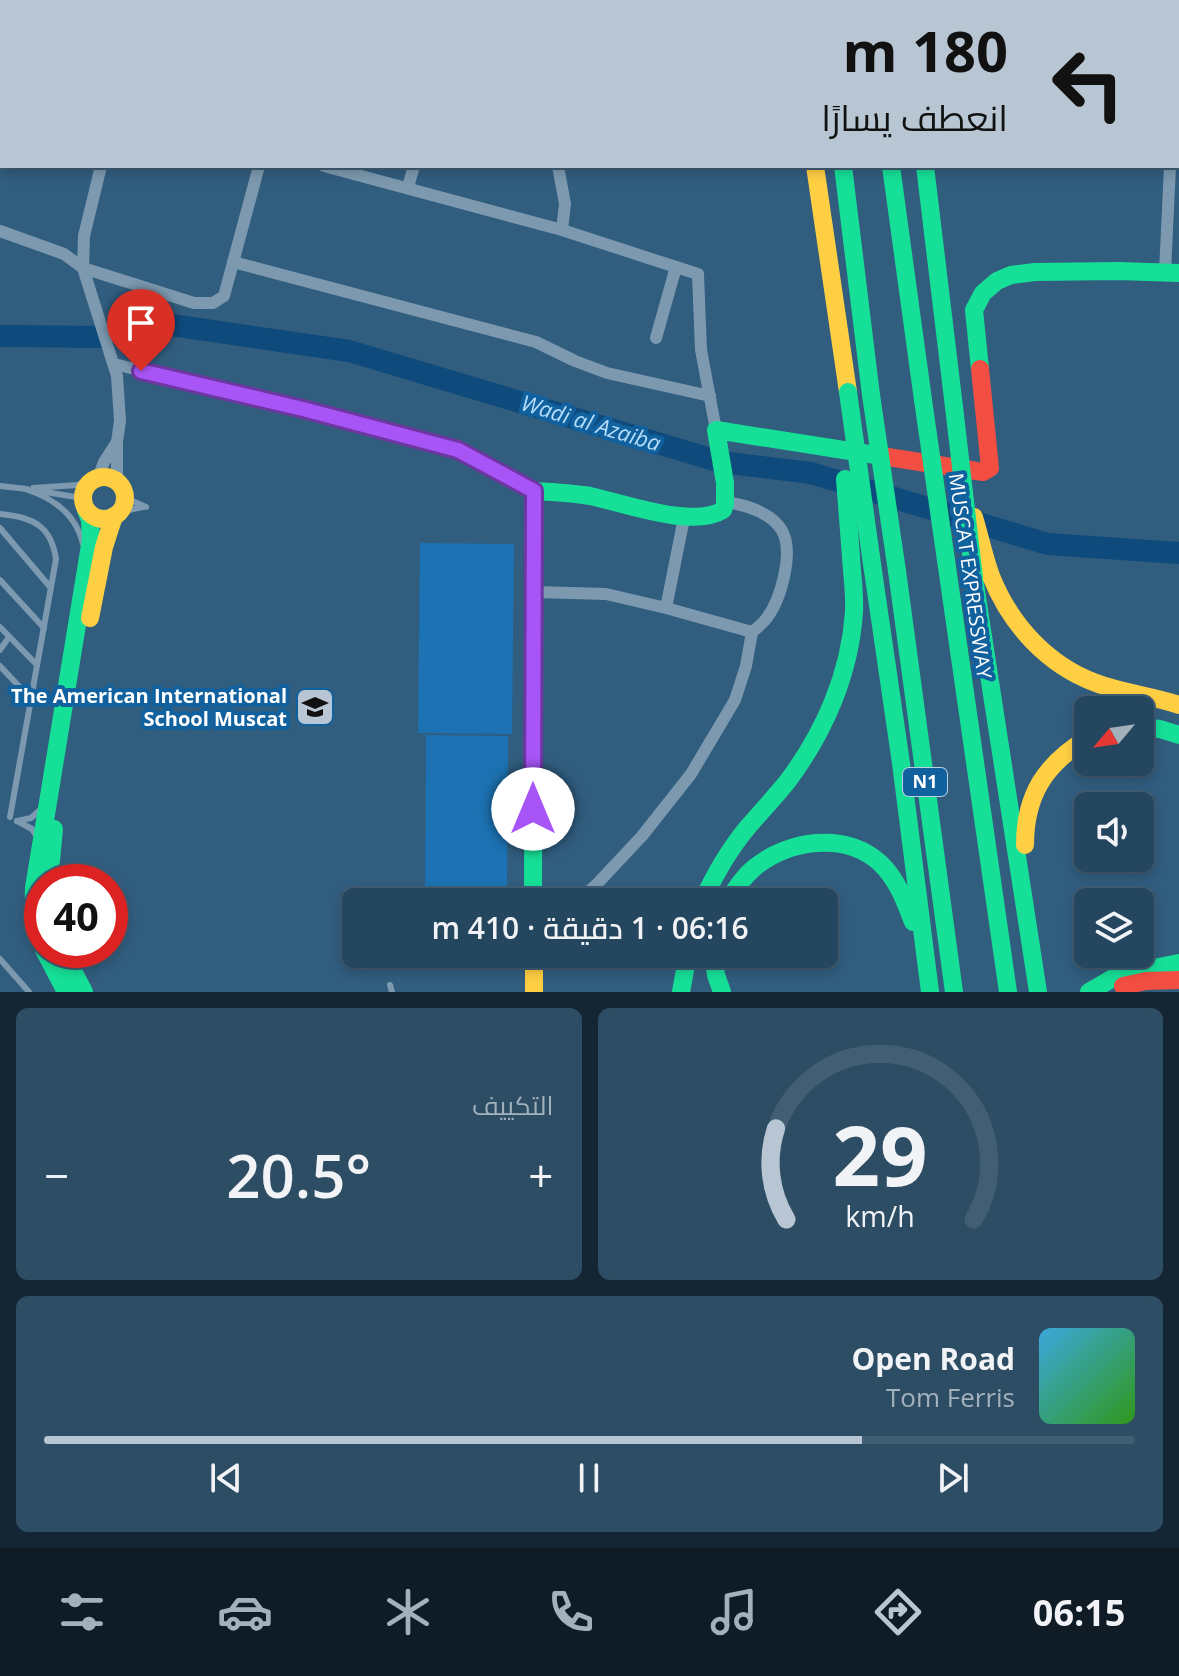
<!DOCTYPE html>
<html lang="ar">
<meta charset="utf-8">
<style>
:root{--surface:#25465f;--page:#2d4d65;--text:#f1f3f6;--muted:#a3b1bd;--line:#425e74;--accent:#b7c6d2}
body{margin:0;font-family:"Open Sans",Cairo,sans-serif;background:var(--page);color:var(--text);direction:rtl;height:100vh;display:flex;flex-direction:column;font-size:30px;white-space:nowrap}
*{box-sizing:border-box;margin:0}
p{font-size:26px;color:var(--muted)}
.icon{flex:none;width:44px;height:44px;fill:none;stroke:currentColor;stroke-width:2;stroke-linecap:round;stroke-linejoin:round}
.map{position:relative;height:992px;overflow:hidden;direction:ltr}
.drawer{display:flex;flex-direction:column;gap:16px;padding:16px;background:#142634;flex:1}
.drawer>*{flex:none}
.banner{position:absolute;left:0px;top:0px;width:1180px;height:168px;box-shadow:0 4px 12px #0003,0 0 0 2px var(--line);direction:rtl;background:#b7c6d2;color:#111;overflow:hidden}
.needle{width:52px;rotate:241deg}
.controls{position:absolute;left:1074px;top:696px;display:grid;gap:16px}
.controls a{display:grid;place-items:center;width:80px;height:80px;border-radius:12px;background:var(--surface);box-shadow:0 4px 12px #0003,0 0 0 2px var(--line);font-size:40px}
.speed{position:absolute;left:24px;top:864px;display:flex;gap:16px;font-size:40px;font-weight:700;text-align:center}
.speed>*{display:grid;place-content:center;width:104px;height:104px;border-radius:50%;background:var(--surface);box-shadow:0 4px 12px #0003,0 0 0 2px var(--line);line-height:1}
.speed .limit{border:12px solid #d22;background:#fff;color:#111}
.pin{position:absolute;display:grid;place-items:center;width:68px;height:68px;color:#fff;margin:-82px -34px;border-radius:50% 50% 50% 0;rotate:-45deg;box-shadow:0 0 8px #0007}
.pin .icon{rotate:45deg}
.me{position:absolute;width:88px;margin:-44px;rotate:0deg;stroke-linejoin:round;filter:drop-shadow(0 0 6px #0008)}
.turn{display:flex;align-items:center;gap:28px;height:168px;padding:0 40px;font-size:36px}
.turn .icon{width:104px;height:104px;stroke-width:2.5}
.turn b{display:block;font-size:56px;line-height:68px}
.big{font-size:60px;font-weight:600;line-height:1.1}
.drawer .tile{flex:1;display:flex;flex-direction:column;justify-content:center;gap:12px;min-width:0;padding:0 28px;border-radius:12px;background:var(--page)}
.drawer .dial{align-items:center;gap:0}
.dial svg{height:208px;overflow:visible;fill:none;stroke:var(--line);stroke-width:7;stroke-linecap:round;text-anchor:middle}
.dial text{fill:var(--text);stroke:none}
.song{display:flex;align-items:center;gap:24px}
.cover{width:96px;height:96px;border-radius:12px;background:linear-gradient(135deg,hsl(200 70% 55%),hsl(110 70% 35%))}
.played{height:8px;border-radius:4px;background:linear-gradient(90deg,var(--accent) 75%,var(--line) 75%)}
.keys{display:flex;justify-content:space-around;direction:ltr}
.heat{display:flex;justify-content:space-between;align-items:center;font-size:44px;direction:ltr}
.drawer .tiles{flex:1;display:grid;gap:16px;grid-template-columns:1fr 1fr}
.tile:last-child{grid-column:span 2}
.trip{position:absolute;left:342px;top:888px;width:496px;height:80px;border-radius:12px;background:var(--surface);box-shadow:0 4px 12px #0003,0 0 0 2px var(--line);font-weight:600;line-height:80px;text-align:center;direction:rtl}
.tabs{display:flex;height:128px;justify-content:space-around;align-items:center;background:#0f1c26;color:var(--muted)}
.tabs .icon{width:56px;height:56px}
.tabs .selected{color:var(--accent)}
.tabs b{font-size:36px;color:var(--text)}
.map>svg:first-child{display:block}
.green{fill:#1c72b2}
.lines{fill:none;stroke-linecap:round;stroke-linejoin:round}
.river{stroke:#0e4a7b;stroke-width:22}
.lane{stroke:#7c99af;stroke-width:6}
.street{stroke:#7c99af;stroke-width:12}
.fast{stroke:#16e098;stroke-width:18}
.slow{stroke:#ffcf43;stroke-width:18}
.jam{stroke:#f24e42;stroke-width:18}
.fast-bridge{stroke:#16e098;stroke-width:18}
.route-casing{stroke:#6d37a1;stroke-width:20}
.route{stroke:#a855f7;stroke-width:14}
.labels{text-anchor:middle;stroke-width:8;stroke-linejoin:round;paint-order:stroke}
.shield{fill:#11619f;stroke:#b8d0e2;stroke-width:2}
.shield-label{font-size:18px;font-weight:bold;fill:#fff}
.street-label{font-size:20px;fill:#fff;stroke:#11619f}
.poi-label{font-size:20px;font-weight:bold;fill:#fff;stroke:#11619f;text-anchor:end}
.water-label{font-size:22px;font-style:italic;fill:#b5defb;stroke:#11619f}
</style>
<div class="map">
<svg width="1179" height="992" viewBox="0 0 1179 992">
<rect width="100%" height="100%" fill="#315d7f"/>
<g class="green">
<path d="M420,543L514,544L512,734L418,733Z"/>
<path d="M426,735L508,736L507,900L425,899Z"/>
</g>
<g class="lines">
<path class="river" d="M0,336L105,337L151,322L349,351L721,462L811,473L1048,544L1179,553"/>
<g class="lane">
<path d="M0,486L27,489"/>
<path d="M33,488L77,485L91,481"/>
<path d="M25,489C54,498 76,514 83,544"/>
<path d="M39,491L82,498"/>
<path d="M123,491L130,500L146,507"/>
<path d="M119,512L143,507"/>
<path d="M0,514C32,517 51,525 56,559L10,817"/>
<path d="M0,528L51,588"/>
<path d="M0,580L44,628"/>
<path d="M0,627L37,665"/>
<path d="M0,650L9,637"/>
<path d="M0,666L31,699"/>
<path d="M17,821L31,818L41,809"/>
<path d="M17,821L32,829L36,835"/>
<path d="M0,959L29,992"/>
<path d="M390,985L392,992"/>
</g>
<g class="street">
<path d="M146,2L147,0"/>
<path d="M302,2V0"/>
<path d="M460,2L461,0"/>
<path d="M1031,2V0"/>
<path d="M0,5L1,0"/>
<path d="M1178,24L1179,19"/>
<path d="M0,82L2,83"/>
<path d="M101,166L84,236L83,268L117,376L120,421L117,442V482"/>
<path d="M324,166L562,230L676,267L656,338"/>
<path d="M558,166L565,204L562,230"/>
<path d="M408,187L414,166"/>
<path d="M0,231L64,254L83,268L194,303H213L224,296L259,166"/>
<path d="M233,262L536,342L575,361L607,373L710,396"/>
<path d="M676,267L698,274L701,350L716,430"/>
<path d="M1165,272L1170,166"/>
<path d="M114,364L303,409L458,450L534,491"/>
<path d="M98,478L104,462L117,442"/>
<path d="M726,502C745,505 769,511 781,529C795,550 781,600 766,619C763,623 757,628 752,632"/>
<path d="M534,592L606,594L666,608L752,632L746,666L735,700L691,774L642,836L596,885L585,895L564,902"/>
<path d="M666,608L684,518"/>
</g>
<g class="fast">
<path d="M794,0V2"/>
<path d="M822,0L823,2"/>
<path d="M869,0V2"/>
<path d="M903,0V2"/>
<path d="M843,166L871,395"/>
<path d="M891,166L923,400"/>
<path d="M925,166L954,407"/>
<path d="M980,369L974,310L983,293L997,281L1011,275L1035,272L1119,271L1179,273"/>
<path d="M872,564L901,763L930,992"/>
<path d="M897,571L954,992"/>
<path d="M974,578L1038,992"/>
<path d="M952,602L1008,992"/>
<path d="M1140,727L1160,729L1179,735"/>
<path d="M49,882L54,829"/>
<path d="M533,902L534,491C553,492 572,493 590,496C624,503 693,529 723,510L725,504V483L716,430L888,457"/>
<path d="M702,902C714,876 728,851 747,828C760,813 774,798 787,782C824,733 850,674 854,612C855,594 852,575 851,557"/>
<path d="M727,902C735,890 742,878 754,868C788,840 845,831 880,863C897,879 905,901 913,922"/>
<path d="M42,945C36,926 33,908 34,888L91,539L90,520L86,510"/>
<path d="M44,950L66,992"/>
<path d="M62,950L84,992"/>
<path d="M713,954L716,975L722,992"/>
<path d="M681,992L688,954"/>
<path d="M1089,992L1118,975L1179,963"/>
</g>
<g class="slow">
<path d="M815,166L848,392"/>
<circle cx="104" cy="498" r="21"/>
<path d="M974,517C980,537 984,557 991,576C1010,624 1047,665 1096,683C1123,693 1152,696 1179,705"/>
<path d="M90,618L104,547L114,516"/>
<path d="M1025,845C1025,795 1045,764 1088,738"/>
<path d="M534,954V992"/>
</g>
<g class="jam">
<path d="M888,457L983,472L990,468L980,369"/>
<path d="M1123,986L1146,981L1179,980"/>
</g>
<g class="fast-bridge">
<path d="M848,392L872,564"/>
<path d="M871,395L897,571"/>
<path d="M923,400L952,602"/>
<path d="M954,407L974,578"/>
<path d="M845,479L851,557"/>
</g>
</g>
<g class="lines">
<defs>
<path id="route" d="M141,371L303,409L458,450L534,491L533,809"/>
</defs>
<use href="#route" class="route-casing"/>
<use href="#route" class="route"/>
</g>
<defs>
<symbol id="school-square" viewBox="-11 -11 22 22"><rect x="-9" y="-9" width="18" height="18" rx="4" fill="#b7c6d2" stroke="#11619f"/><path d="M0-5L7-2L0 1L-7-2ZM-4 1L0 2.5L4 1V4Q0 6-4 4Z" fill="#111"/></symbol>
</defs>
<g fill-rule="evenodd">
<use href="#school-square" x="293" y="685" width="44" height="44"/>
</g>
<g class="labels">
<rect class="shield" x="903" y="768" width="44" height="28" rx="6"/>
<g class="shield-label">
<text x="925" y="788">N1</text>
</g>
<g class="street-label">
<text transform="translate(970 576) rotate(82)" y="7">MUSCAT EXPRESSWAY</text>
</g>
<g class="poi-label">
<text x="287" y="703">The American International<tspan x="287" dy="23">School Muscat</tspan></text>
</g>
<g class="water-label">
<text transform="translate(591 423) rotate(17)" y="8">Wadi al Azaiba</text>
</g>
</g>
</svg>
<div class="controls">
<a><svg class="needle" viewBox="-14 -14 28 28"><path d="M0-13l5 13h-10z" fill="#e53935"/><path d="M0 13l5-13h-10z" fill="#a3b1bd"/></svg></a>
<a><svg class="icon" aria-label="sound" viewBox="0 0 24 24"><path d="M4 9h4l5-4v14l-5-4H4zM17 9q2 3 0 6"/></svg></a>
<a><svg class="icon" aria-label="layers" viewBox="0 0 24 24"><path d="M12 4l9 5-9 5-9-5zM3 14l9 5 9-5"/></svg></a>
</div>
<div class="speed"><div class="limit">40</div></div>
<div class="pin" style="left:141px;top:371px;background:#d93025"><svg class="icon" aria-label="arrive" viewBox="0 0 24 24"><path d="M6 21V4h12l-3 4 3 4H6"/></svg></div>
<svg class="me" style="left:533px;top:809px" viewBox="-20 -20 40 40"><circle r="19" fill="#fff"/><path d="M0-13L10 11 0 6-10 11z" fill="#a855f7"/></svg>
<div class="trip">06:16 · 1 دقيقة · 410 m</div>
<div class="banner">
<div class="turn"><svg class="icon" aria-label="left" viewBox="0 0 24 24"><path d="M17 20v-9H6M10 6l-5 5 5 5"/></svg><div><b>180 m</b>انعطف يسارًا</div></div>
</div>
</div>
<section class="drawer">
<div class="tiles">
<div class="tile dial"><svg viewBox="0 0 100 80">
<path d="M14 69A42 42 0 1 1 86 69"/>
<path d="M14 69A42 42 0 0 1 10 34" stroke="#b7c6d2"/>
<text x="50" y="56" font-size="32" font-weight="700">29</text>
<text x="50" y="72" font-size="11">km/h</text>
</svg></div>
<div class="tile"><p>التكييف</p>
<div class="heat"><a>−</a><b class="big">20.5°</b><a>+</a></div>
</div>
<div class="tile">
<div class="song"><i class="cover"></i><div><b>Open Road</b><p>Tom Ferris</p></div></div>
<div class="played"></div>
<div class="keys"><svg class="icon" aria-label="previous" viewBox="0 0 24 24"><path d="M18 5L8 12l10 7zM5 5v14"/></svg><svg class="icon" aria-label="pause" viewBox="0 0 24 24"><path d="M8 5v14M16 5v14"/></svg><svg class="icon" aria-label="next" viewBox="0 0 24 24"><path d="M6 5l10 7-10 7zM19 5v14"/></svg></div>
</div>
</div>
</section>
<nav class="tabs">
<b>06:15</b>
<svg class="icon selected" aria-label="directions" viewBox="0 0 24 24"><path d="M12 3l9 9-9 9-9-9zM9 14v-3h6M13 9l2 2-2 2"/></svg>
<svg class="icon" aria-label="music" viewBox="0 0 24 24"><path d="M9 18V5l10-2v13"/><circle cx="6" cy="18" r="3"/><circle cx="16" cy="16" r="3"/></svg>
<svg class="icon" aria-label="phone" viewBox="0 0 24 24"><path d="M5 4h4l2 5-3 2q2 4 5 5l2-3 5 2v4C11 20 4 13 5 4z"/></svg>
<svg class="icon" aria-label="climate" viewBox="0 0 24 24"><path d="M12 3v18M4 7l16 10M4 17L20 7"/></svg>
<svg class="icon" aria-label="car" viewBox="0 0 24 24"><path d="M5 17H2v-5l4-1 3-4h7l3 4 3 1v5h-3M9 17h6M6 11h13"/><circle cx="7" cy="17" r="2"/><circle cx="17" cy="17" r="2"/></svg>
<svg class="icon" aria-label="filters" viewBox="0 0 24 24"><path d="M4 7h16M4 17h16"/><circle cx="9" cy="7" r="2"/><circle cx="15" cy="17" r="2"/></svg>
</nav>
